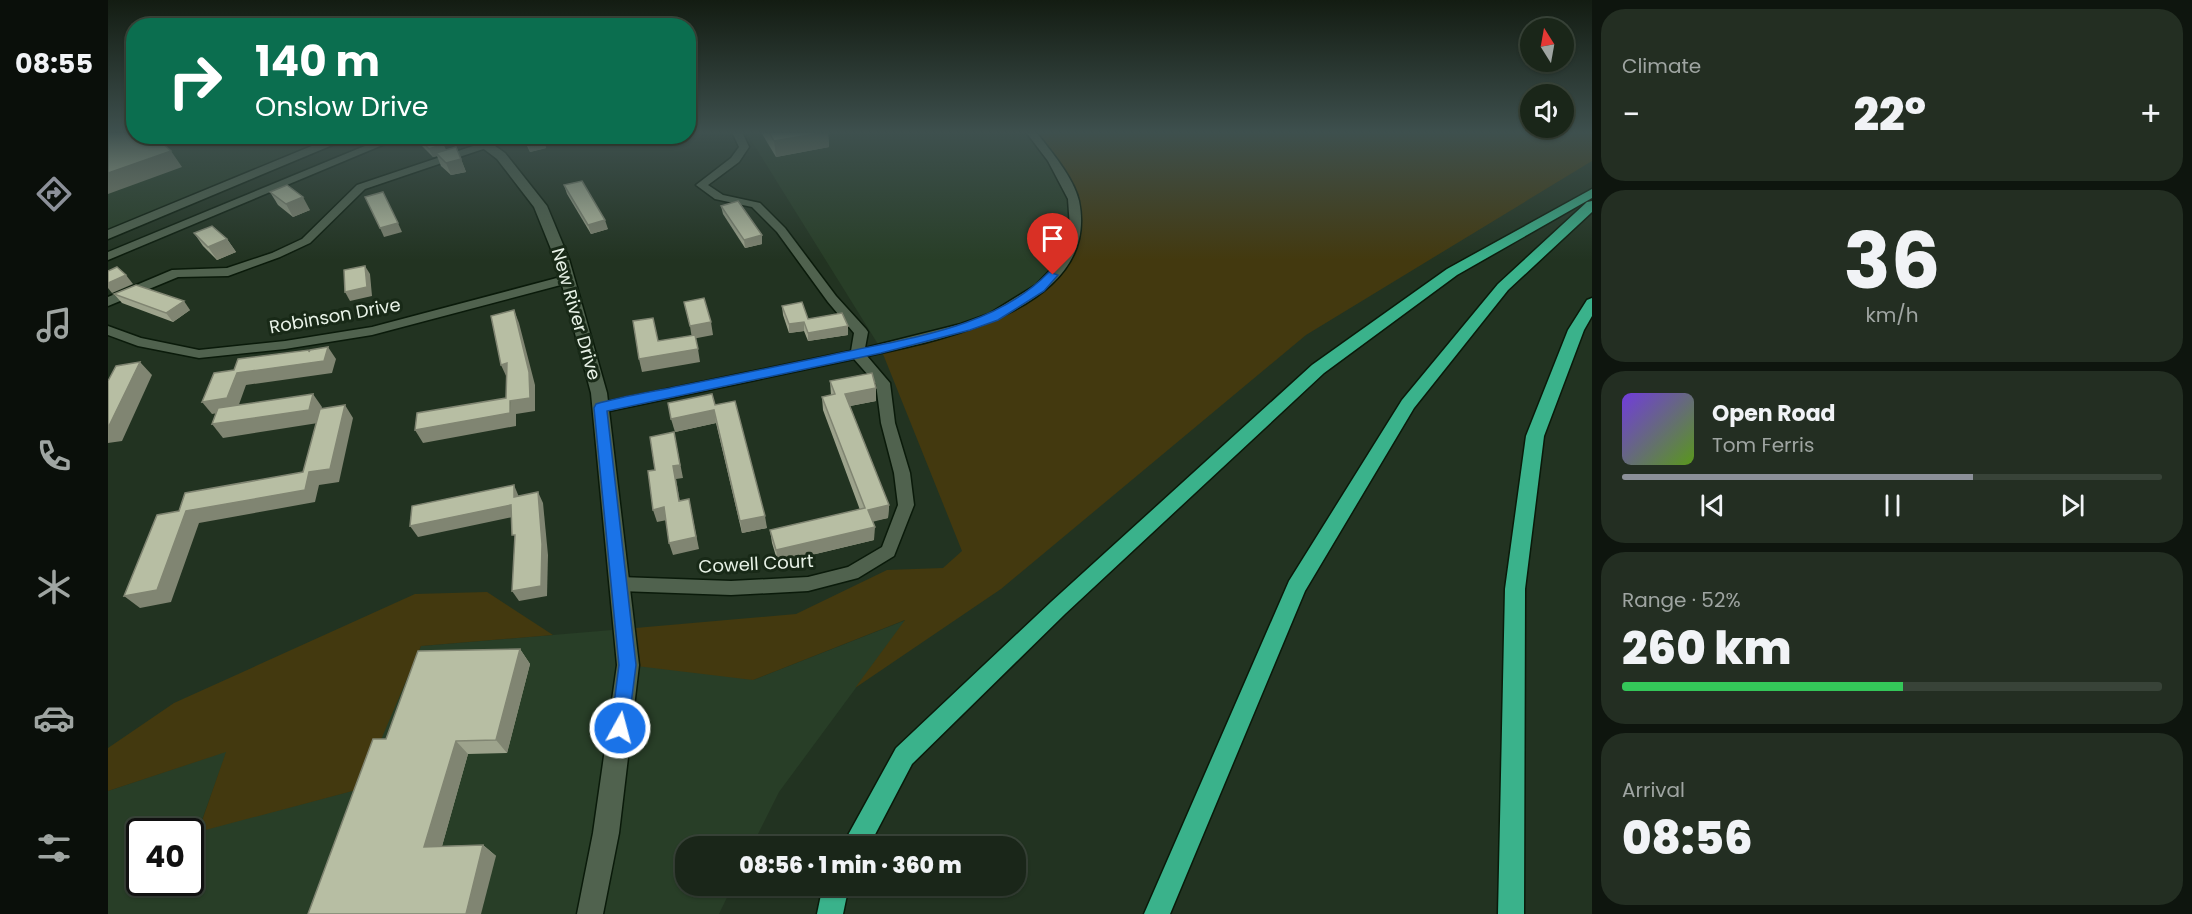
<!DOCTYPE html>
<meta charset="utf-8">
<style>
:root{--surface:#1a2619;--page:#232e22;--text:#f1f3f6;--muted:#9fa5a2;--line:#384338;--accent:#8c9099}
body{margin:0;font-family:Poppins,sans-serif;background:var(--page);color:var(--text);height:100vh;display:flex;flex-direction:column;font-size:22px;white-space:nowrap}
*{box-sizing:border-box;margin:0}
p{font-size:20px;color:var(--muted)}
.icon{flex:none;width:33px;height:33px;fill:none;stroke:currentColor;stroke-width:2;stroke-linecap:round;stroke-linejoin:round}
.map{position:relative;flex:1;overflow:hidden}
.details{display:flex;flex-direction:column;gap:9px;padding:9px;background:#0e150e;width:600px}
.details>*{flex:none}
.top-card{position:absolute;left:18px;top:18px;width:570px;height:126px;border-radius:24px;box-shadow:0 2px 4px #0004,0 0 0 2px var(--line);background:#0b6e4f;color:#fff;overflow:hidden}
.needle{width:39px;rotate:349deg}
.buttons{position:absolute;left:1412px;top:18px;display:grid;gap:12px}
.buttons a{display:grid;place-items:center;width:54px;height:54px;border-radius:50%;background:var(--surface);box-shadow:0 2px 4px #0004,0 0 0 2px var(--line);font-size:30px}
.speed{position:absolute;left:18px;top:818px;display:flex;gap:12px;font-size:30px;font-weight:700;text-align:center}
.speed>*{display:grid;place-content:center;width:78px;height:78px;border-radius:50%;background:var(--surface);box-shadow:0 2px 4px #0004,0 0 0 2px var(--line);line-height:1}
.speed .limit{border:3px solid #111;border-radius:9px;background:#fff;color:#111}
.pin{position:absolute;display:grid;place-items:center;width:51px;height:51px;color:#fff;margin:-62px -26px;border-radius:50% 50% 50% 0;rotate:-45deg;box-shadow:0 0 6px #0007}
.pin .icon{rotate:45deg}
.me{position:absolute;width:66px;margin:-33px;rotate:7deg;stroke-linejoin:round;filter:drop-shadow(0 0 4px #0008)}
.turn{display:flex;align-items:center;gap:21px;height:126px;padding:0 30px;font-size:27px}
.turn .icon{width:78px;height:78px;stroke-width:2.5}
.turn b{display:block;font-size:42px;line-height:51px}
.big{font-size:45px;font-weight:800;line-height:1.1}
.details .card{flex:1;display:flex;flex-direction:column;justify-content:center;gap:9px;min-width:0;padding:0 21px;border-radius:24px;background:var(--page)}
.details .dial{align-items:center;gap:0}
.dial b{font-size:78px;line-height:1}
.song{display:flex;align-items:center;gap:18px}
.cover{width:72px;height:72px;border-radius:9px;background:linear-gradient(135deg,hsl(260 70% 55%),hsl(90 70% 35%))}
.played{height:6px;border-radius:3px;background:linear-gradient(90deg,var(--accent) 65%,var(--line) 65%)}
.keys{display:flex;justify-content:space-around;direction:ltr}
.heat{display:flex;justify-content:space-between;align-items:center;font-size:33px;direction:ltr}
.charge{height:9px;border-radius:4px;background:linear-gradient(90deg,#34c759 52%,var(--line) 0)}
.trip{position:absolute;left:567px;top:836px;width:351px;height:60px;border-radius:24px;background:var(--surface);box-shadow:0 2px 4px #0004,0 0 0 2px var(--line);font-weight:800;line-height:60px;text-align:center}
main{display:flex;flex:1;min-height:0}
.tab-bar{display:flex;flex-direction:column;width:108px;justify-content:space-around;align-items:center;background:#0a0f0a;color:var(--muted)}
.tab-bar .icon{width:42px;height:42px}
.tab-bar .on{color:var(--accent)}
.tab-bar b{font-size:27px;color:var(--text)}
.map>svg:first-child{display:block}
.built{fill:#283e27;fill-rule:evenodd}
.green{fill:#43390f}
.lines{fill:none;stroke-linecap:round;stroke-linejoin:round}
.minor-casing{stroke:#0a1a0a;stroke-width:3}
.tertiary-casing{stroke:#0a1a0a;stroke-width:3}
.secondary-casing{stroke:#0a1a0a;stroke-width:3}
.motorway-casing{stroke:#0a1a0a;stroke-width:3}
.minor{fill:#50624e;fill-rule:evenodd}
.tertiary{fill:#50624e;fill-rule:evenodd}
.secondary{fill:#50624e;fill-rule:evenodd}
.motorway{fill:#3ab28b;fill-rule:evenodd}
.wall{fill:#9da38c}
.shaded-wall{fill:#808572}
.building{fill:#b7bea3;stroke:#808572;stroke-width:1.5}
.route{fill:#1a73e8;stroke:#114b97;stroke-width:1.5}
.labels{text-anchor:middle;stroke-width:6;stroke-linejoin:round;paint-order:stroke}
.street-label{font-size:18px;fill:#e8f2e7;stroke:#182917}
</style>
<main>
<nav class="tab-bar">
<b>08:55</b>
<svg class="icon on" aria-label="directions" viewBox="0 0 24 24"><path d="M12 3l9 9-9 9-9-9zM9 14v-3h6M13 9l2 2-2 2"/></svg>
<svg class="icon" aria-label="music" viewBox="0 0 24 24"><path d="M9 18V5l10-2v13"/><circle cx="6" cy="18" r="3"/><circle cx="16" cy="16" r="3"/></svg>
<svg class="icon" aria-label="phone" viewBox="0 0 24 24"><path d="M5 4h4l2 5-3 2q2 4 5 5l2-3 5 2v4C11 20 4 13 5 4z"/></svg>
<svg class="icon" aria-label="climate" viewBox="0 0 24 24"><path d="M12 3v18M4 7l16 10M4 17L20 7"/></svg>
<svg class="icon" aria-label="car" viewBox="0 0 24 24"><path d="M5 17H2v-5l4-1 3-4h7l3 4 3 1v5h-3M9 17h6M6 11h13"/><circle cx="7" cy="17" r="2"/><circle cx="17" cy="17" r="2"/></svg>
<svg class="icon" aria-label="filters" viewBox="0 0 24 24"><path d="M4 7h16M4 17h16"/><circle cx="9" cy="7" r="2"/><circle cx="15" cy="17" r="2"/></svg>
</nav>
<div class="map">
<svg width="1484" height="914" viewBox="0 0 1484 914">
<rect width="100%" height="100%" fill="#223321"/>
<g class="built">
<path d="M0,132L26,136L240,137L0,234Z"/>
<path d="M638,132H923L944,159L965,199L968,228L958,261L932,288L886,317L773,349Z"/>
<path d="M798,620L671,792L644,846H578V885H625L611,914H0V791L119,751L90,831L251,789L313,646L516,629L645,680ZM32,831H82V882H32Z"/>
</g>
<g class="green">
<path d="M923,132H1484V161L1198,335L893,589L747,688L797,620L645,680L520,665L516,629L688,614L779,570L835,568L854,551L773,349L857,327L932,288L958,261L968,228L965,199L945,160Z"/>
<path d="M379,592L445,635L313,646L252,789L90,832L118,752L0,791V748L66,703L307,594Z"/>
</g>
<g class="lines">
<defs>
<g id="minor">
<path d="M624,132H634L641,147L631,162L600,185L615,195L652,203L677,228L728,296L758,329L760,332L757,348L853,324L881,314L928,285L952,260L962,228L960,199L940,161L918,132H928C942,150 966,178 971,201C993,308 834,340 759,356L782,383L787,423L802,473L806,505L786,556L750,578L700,591L623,595L512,591L506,589L503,584L506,579L512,577L623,581L700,577L740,567L774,547L790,505L786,473L773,423L768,384L746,359L492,413L485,408L492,403L743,351L746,333L720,302L669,232L644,207L607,199L588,185L623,158L631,147Z"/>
<path d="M281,136H296L0,260V252Z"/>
<path d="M377,142L382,145L381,147L257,189L202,243L172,257L120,276L70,277L0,306V297L64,270L119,268L164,253L194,239L249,185Z"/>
<path d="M460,275L464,276V282L264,335L177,349L91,358L30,346L0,335V326L33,338L91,350L177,341L264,327Z"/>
</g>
<path id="tertiary" d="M359,136H373L397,153L439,206L461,259L499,393L531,665L511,833L495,914H469L485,833L509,665L483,393L447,259L426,207L389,159Z"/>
<path id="secondary" d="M228,136H246L0,239V230Z"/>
<g id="motorway">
<path d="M1484,189V198L1349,275L1216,373L957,614L804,764L761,846H734L788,748L943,602L1204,365L1339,269Z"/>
<path d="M1484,201V212L1400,290L1306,408L1197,591L1062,914H1036L1181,581L1294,400L1390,284L1479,202Z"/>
<path d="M1484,298V316L1476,330L1436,436L1417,589L1416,914H1390L1397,589L1418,436L1460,330L1479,300Z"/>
<path d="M715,885H741L735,914H709Z"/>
</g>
</defs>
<use href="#minor" class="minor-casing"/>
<use href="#tertiary" class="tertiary-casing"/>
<use href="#secondary" class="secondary-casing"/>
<use href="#motorway" class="motorway-casing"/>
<use href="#minor" class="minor"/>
<use href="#tertiary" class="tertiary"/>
<use href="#secondary" class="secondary"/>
<use href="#motorway" class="motorway"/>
</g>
<g class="wall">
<path d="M653,132H720L721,147L668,157Z"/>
<path d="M304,136H327L335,144L338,150L353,159L358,172L343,175L333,166L329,156L325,157Z"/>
<path d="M414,136H434L438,148L422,152Z"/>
<path d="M456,185L500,229L483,234L459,194Z"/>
<path d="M162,192L202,210L185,217L170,205Z"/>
<path d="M613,206L654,244L637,248L615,214Z"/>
<path d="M86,233L119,239L128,252L109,260L95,246Z"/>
<path d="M6,294L82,310L65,322L14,303Z"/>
<path d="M674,306L700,319L740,326V335L700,341L696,331L681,333L675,315Z"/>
<path d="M722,381L768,401L742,406L781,505L780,518L764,521L766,540L670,563L664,543L662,530L752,510L715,410L714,397L723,395Z"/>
<path d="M607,405L659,528L634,533L608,423L567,432Z"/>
<path d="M412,649L422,664L399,753L360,754L334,846L375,845L388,856L200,914L278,739Z"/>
</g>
<g class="shaded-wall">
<path d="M720,132L721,147L668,157L666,141Z"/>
<path d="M434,138L438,148L422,152L419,141Z"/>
<path d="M335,144L339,152L328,153L329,156L325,157L321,149Z"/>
<path d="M63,151L74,167L0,194V173Z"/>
<path d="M353,159L358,172L343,175L338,163Z"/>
<path d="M195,197L202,210L185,217L178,204Z"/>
<path d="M497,220L500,229L483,234L480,225Z"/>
<path d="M290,223L294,232L276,237L272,228Z"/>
<path d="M654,235V244L637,248L636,240Z"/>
<path d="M119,239L128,252L109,260L100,247Z"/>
<path d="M257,266L262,274L264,296L242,301L237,292Z"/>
<path d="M18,275L25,284L4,293L0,288V283Z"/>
<path d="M76,301L82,310L65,322L58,313Z"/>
<path d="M406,310L411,323L427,385V411L408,414V426L315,443L307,430L402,413Z"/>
<path d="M603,322L605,335L584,339L582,326Z"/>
<path d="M696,322V331L681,333V324Z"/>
<path d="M740,326V335L700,341V333Z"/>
<path d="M220,347L228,359L224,373L138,385L129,410L104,414L94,402L129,373L209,362Z"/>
<path d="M590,349L592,362L534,372L531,359Z"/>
<path d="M32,362L44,375L14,441L0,443V428Z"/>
<path d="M399,363V378L393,365Z"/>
<path d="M768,388V401L737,407V394Z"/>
<path d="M205,394L214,407L210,423L115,438L104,424Z"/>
<path d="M237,405L245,418L231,482L211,485L207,502L91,523L63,602L32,608L16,596L78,511L201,472Z"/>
<path d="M606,410L608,423L567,432L563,419Z"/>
<path d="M566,432L575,478L568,479L574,514L571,501L565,466Z"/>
<path d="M406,485L411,497H406Z"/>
<path d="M430,492L435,503L440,555L439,596L411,601L404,591Z"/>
<path d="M581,499L591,549L565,555L561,543Z"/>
<path d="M403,505L409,516L310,537L302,526Z"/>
<path d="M781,505L780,518L760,523V510Z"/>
<path d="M556,507L559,520L549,522L545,510Z"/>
<path d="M657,516L659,528L634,533L632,521Z"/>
<path d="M767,527L766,540L670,563L668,550Z"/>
<path d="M412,649L422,664L399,753L388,740Z"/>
<path d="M348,741L360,754L331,857L316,847Z"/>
<path d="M375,845L388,856L373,914H358Z"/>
</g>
<g class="building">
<path d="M0,132H26V136H46L63,151L0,173Z"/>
<path d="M661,132H718L666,141Z"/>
<path d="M309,136H327L335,144L321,149Z"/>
<path d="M416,136H434V138L419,141Z"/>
<path d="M348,147L353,159L338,163L328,153Z"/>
<path d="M474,181L497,220L480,225L456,185Z"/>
<path d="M179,185L195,197L178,204L162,192Z"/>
<path d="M275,192L290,223L272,228L257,197Z"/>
<path d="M630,201L654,235L636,240L613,206Z"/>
<path d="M104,226L119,239L100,247L86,233Z"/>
<path d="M257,266L259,287L237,292L236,270Z"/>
<path d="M9,267L18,275L0,283V271Z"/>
<path d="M28,285L76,301L58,313L6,294Z"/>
<path d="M596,298L603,322L582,326L576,302Z"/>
<path d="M694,302L700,319L734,313L740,326L700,333L696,322L681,324L674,306Z"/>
<path d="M406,310L421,372L422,398L402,401V413L307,430L309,413L398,398L399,363L393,365L383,316Z"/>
<path d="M545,318L550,341L587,335L590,349L531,359L525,321Z"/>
<path d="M220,347L216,361L129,373L119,398L94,402L106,373L126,370L130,359L201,350V352L202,350Z"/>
<path d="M32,362L0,428V381L8,366Z"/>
<path d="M764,373L768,388L737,394L781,505L760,510L767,527L668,550L662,530L757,508L714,397L727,394L722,381Z"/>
<path d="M205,394L201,410L104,424L110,408Z"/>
<path d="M604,394L607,405L627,401L657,516L632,521L606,410L563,419L560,403Z"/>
<path d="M237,405L222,469L201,472L197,490L78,511L49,590L16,596L49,515L71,511L77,493L195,472L212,409Z"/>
<path d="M566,432L572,465L565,466L571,501L581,499L588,537L561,543L556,507L545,510L540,471L547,470L542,437Z"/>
<path d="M406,485V497L430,492L434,544L433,586L404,591L407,535H404L403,505L302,526L304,506Z"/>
<path d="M412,649L388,740L348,741L316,847L375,845L358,914H200L265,739H278L310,651Z"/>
</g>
<linearGradient id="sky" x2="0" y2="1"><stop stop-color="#131c12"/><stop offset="0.51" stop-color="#3e504e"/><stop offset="1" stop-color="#3e504e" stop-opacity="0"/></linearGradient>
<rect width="1484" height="260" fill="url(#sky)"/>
<path class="route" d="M941,272L950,275L936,291L906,310L890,320L862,330L773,353L499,411L528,665L520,728L518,734L512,737L505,734L503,728L511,665L486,408L488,404C515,396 544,392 572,386C627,375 682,364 737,352C807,337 889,326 941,272Z"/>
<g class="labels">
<g class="street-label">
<text transform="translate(468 314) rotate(74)" y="6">New River Drive</text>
<text transform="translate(227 316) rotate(-10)" y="6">Robinson Drive</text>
<text transform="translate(648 564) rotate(-3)" y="6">Cowell Court</text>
</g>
</g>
</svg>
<div class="buttons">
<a><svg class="needle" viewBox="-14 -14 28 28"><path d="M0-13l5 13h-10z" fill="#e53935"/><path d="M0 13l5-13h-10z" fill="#9fa5a2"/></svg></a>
<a><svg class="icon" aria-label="sound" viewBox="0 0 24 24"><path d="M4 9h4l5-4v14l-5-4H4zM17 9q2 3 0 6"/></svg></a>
</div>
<div class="speed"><div class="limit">40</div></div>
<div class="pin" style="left:945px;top:275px;background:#d93025"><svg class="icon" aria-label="arrive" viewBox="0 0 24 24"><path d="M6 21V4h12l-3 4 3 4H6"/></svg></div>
<svg class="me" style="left:512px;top:728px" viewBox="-20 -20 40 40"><circle r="17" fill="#1a73e8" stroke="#fff" stroke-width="3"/><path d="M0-11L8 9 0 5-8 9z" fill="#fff"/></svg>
<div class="trip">08:56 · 1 min · 360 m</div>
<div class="top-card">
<div class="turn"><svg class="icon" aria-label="right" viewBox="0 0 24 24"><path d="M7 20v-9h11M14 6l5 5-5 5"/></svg><div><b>140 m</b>Onslow Drive</div></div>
</div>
</div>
<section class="details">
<div class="card"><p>Climate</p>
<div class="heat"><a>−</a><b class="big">22°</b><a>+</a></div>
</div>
<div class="card dial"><b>36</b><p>km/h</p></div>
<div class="card">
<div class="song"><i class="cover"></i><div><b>Open Road</b><p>Tom Ferris</p></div></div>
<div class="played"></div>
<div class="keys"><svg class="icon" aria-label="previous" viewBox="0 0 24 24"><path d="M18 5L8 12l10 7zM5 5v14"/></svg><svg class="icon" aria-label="pause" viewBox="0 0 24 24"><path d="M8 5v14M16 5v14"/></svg><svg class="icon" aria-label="next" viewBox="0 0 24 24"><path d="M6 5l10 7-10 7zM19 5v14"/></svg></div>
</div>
<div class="card"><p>Range · 52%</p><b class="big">260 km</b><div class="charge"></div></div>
<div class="card"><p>Arrival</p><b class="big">08:56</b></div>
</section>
</main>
